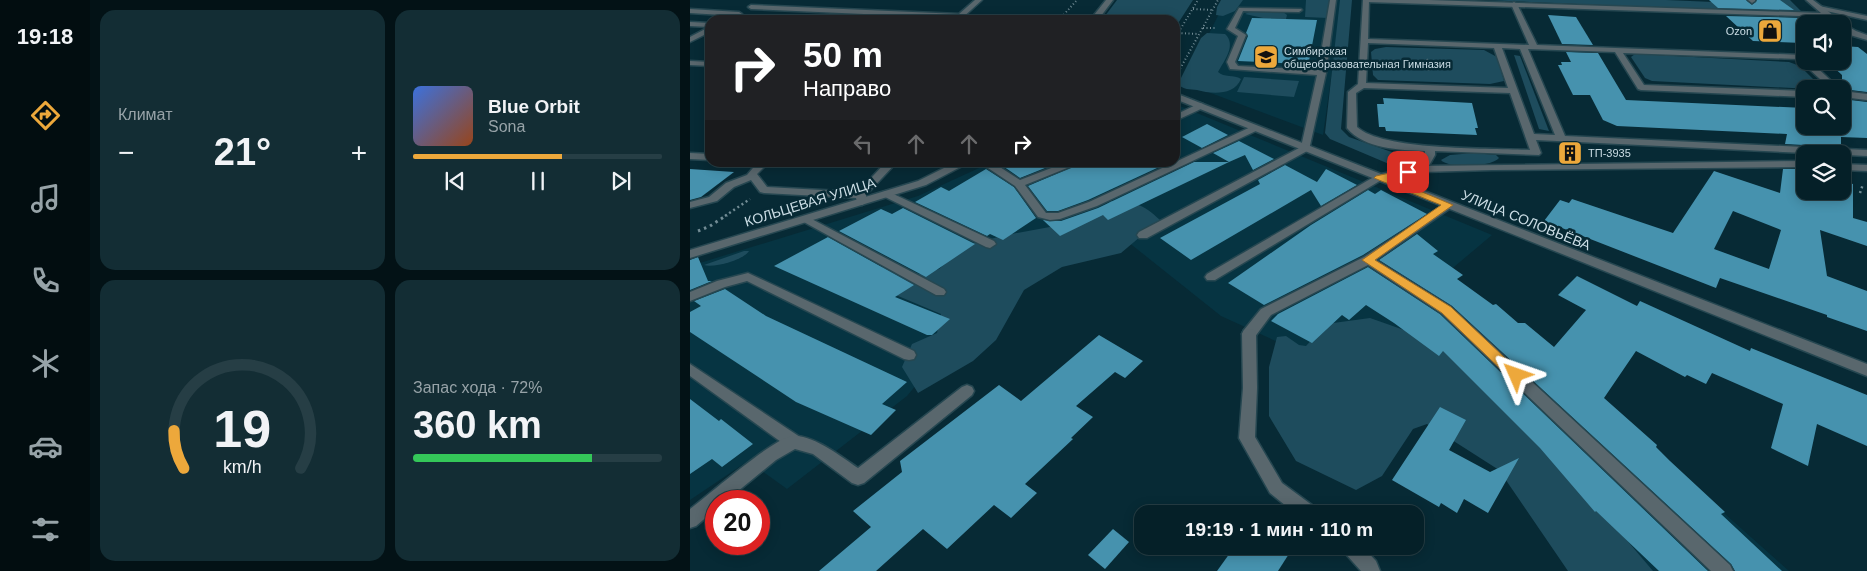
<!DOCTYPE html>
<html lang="ru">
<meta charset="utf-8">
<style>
:root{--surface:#052028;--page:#132d34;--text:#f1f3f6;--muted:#97a3a8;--line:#263e45;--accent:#eda83b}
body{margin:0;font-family:Helvetica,sans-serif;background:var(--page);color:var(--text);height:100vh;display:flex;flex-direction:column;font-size:19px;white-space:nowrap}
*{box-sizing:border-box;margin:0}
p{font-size:16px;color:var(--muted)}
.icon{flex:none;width:28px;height:28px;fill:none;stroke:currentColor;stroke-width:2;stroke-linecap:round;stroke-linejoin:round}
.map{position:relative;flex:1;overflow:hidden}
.details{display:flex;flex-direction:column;gap:10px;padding:10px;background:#031216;width:600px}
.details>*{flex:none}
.banner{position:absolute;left:15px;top:15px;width:475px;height:152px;border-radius:15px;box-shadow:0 2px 12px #0003,0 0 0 1px var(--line);background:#202124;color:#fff;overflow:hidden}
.fabs{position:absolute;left:1106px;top:15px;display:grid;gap:10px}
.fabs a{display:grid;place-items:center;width:55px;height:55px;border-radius:10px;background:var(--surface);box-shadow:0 2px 12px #0003,0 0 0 1px var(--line);font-size:25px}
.speed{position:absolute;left:15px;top:490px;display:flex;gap:10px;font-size:25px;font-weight:700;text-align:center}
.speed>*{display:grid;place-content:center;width:65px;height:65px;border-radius:50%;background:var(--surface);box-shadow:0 2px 12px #0003,0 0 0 1px var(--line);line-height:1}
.speed .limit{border:8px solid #d22;background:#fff;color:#111}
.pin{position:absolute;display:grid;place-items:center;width:42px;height:42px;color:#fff;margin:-21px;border-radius:10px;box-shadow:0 2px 8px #0006}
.me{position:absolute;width:55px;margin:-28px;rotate:313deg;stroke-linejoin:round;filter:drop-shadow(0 0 4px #0008)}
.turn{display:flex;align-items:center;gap:18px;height:105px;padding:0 15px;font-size:22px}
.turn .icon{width:65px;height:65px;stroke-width:2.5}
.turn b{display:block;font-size:35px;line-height:42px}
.lanes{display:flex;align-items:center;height:48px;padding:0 15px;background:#0003;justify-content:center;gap:25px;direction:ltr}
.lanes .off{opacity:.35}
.big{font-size:38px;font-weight:600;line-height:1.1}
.details .tile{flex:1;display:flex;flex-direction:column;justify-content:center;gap:8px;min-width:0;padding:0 18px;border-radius:15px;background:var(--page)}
.details .dial{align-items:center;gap:0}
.dial svg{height:130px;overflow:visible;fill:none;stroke:var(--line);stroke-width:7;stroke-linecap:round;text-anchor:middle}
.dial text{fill:var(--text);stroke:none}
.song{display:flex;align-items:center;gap:15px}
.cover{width:60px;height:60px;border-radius:8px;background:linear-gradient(135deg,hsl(220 70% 55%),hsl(20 70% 35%))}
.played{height:5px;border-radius:2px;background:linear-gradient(90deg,var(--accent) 60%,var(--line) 60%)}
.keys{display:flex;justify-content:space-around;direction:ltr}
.heat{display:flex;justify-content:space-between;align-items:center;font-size:28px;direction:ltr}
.charge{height:8px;border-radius:4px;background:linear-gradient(90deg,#34c759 72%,var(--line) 0)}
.details .tiles{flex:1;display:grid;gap:10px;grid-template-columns:repeat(2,1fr)}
.trip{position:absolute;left:444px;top:505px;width:290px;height:50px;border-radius:15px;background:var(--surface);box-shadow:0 2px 12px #0003,0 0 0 1px var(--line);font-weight:600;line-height:50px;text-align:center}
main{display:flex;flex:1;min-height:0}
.dock{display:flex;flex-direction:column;width:90px;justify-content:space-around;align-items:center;background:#020d10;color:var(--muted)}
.dock .icon{width:35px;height:35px}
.dock .active{color:var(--accent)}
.dock b{font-size:22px;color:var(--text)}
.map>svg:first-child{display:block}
.built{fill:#063442}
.green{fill:#1e4c5d}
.building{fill:#4692ae;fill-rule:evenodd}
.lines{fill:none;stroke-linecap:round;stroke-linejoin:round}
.service-casing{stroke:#264751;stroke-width:3}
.minor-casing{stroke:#264751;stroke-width:3}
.tertiary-casing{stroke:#264751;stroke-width:3}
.path-far2{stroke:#728c95;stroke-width:2;stroke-dasharray:1 2.5;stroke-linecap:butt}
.path-far1{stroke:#728c95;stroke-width:2.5;stroke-dasharray:2 3;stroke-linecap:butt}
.path{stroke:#728c95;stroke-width:3;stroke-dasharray:2.5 4;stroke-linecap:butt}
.service{fill:#59676d;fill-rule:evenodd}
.minor{fill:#59676d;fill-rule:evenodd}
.tertiary{fill:#59676d;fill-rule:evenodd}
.route{fill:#eda83b;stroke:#9a6d26}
.labels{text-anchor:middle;stroke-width:5;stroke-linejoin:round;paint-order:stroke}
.far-poi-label{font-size:11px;fill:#cbdde5;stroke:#072a35;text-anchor:start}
.street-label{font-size:14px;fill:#cbdde5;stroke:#072a35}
</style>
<main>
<nav class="dock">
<b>19:18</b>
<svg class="icon active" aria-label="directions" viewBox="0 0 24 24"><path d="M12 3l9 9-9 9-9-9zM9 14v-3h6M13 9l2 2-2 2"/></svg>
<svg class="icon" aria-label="music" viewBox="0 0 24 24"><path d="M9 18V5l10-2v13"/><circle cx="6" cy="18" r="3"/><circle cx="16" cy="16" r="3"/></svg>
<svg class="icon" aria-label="phone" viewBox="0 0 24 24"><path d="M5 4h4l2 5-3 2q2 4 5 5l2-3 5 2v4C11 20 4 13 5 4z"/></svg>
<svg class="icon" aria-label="climate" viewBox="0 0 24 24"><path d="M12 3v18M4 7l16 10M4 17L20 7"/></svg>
<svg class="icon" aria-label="car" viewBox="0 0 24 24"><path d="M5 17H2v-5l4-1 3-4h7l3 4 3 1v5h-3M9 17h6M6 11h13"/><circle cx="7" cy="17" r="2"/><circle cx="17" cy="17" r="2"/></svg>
<svg class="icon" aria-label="filters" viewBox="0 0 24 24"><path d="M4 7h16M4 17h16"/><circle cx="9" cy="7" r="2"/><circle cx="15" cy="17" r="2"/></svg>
</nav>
<section class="details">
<div class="tiles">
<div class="tile"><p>Климат</p>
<div class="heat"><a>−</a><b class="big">21°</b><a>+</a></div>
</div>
<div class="tile">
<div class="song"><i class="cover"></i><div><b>Blue Orbit</b><p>Sona</p></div></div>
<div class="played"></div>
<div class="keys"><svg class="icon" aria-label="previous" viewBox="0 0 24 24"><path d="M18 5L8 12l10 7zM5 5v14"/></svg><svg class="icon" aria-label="pause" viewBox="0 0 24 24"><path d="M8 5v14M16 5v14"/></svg><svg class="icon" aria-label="next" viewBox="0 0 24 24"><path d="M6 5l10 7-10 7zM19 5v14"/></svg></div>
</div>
<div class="tile dial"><svg viewBox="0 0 100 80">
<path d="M14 69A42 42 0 1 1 86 69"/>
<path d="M14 69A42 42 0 0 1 8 46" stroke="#eda83b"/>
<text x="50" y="56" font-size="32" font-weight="700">19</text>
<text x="50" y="72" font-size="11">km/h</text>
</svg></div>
<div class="tile"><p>Запас хода · 72%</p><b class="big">360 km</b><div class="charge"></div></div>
</div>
</section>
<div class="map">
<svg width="1177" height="571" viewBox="0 0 1177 571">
<rect width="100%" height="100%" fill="#072a35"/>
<g class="built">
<path d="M536,0H652L633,135L494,83Z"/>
<path d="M485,104L802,235L758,272L807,311L1099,571H952L747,365L625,359L531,316L408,218L347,238L217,396L97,489L58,461L0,500V266L228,196L300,163L485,162Z"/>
</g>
<g class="green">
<path d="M427,0H503L485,28V20H412Z"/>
<path d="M531,0H553L545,11L533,16L526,15L527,7Z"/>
<path d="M616,0H641L638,18L615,17Z"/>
<path d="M650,0H662L651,129L659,137L713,156L716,161L713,164H699L640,139L635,133Z"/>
<path d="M794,0H976L1071,4L1079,0H1100L1111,11L1103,13Z"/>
<path d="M564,10L593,12L597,15L596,19L573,18L555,14Z"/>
<path d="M517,33L535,34C547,45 534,61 528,72C534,78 544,74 551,79C544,96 521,94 507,90C500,89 493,90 488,84L511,38Z"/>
<path d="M696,47L794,50L807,57L814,81L800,84L688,80L683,75L681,52L685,49Z"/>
<path d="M945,54L1099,62L1110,66L1131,87L1121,89L962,81L955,78L941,57Z"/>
<path d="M824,55L830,56L859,131L849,129Z"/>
<path d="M554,77L609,81L604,97L547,92Z"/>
<path d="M784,153L806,155L809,158C802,167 758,169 751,160L760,155Z"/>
<path d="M421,201C444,201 453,204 470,220L431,253L372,267L334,290L306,340L283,361L228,393L212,367L222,344L247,333L251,314L182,285L173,263L230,274L249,269L277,245L316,235L376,224L403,214Z"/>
<path d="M54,251H59C54,260 24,268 14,265Z"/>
<path d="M680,318L751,343L833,418L963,571H878L809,470L737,424L723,429L692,476L666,490L606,461L579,416V367L587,337L596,336L609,345L616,346L636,324Z"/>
</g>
<g class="building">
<path d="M1019,0H1056L1062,5L1067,0H1090L1104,10L1028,8Z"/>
<path d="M858,15L886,17L903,45L872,44Z"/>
<path d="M1036,16L1115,18L1122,24H1115V46L1112,43L1063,41Z"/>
<path d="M562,18L627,20L619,61H613L612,64L548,61L558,36L556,33Z"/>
<path d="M1152,46L1168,47L1177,54V92L1152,89V75L1140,64L1133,61H1152Z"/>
<path d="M876,52L908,53L936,100L1115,108V126H1152V99L1177,102V138L1151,137V147L1095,144L1097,134L927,126L913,120L900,95H883L868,65H872L871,62H881Z"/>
<path d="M693,98L782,103L788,128H785L787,135L696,131L695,127H689L687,104H694Z"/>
<path d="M517,124L538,135L512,148L492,137Z"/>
<path d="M549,141L584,159L563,170L555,155L539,162L523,153Z"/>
<path d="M307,162H370L330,178Z"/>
<path d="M394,162H480L398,200L368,211H357L338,186Z"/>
<path d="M504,162H539L418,220L413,215L370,236L353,220L371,221L408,208Z"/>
<path d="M595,165L627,182L636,169L667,185L631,206L621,190L501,260L470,238L570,184L568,180Z"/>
<path d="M0,169L44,172L11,197L0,200Z"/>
<path d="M296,169L324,187L346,218L313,240L300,234L297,236L225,202L251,187L259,191Z"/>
<path d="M1093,169H1115V191H1152V180L1153,182L1163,184V218L1177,222V246L1130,230L1137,276L1177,291V331L1137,317V315L1030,278L1026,288L854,221L870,200L879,203L882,199L983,233L1024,171L1090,193ZM1043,211L1091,230L1079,269L1024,249Z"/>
<path d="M678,190L685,194L691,190L737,214L673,255L574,305L538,283L621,225Z"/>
<path d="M213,208L285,244L236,277L149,231L191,209L202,214Z"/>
<path d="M727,234L748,251L743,254L773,275L767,279L803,305L806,304L828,323H835L864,347L896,310L868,295L887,276L947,306L950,301L1060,351L1061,348L1177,395V446L1127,424L1118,466L1081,448L1093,404L1022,373L1016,384L997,375L995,377L946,351L914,398L967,445L966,447L980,461L1035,512L1031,514L1092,571H1045L1041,564L762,306L689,260Z"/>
<path d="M138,237L224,285L205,297L260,319L242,335H237L84,266Z"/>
<path d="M8,257L18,281H22L0,290V260Z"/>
<path d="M678,267L750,314L1018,571H969L906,511L905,512L850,448L753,351L749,356L704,323L676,305L659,320L652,315L622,343L581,321L588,314Z"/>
<path d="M35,289L76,316L217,382L192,404L206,410L181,435L106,402L0,332V312L11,306L4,301Z"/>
<path d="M409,335L453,361L435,378L425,372L386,406L403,417L381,438L383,439L335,484L347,493L321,518L304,505L257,549L233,529L186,571H129L181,527L163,511L212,472L210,461L309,385L331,401Z"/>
<path d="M0,399L29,421L31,419L63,444L32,467L22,459L0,474Z"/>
<path d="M750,407L776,420L759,450L800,472L829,458L798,513L774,499L767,513L751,503L749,507L702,480Z"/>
<path d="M423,529L439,542L415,569L398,555Z"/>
<path d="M545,546H604L588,571H527Z"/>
</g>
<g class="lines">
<defs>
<g id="service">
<path d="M285,0H292L270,20H262L264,18L61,9L58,7L61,5L269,14Z"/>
<path d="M640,0H646L636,73L619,150L457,238H449L447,235L449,232L611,147L627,75L540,69L537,62L548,36L537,29L549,8L611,9L612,10L609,12L553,11L545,28L556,35L545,62L548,66L628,70Z"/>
<path d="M673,0H679L678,39L839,45L821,4L824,2L827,4L847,45L1113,55L1115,61H1120L1150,89H1141L1108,59L933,53L954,85L1115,91V97L951,90L948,89L925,52L838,49L875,136L1177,150V156L846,140L851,153L849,155L745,151V155L736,171H728L727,169L735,155V151C710,150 674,149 657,128L658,92L668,84ZM678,43L804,48L818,88L676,83ZM812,48L830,49L865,135L844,134ZM674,88L820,93L840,150C802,148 693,151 667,127L666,93Z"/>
<path d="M1058,0H1065V1L1062,3Z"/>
<path d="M1129,6L1177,16V20L1127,9L1126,8Z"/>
<path d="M0,9L49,12L52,14L49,16L0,13Z"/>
<path d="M0,22L20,23V32L0,42V37L19,27L0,26Z"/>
<path d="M1152,23L1166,31L1177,35V40L1160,35L1152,29V24H1149Z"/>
<path d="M0,61L20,62V66L0,65Z"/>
<path d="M1152,91L1177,94V100L1152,97Z"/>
<path d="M510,103L513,104V108L485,121V115Z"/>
<path d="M565,125L570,128L568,130L407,206L370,219L360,220L348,217L325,186L289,162H302L330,180L377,162H392L335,185L356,213H368L399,202Z"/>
<path d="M0,153L20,154V160L0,159Z"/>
<path d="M68,162H79L67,174L77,187L168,192L196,162H207L176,195L177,202L172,205L168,204L166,198L74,193L70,192L61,180L44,187L27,201L0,208V202L19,197L36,183L57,175Z"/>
<path d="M689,174L694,177L693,179L525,280H517L515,277L517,274Z"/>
<path d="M197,191L304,241L306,244L300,248L296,247L193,196L192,194L193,192Z"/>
<path d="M758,202L762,203L763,205L762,207L686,260L761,307L1040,565L1043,571H1021L751,313L678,265L581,315L564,338H554L552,334L554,330L571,309L674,257Z"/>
<path d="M116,216L254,289L256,292L254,295H246L112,221L110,219Z"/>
<path d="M58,273L224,351L226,355L224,359L219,360L214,359L57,281L35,287L0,301V292L27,281Z"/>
<path d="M0,364L110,437L112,442L110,447L104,449L98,447L0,376Z"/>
</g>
<g id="minor">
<path d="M674,0H739L1131,13L1116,0H1123L1143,15L1139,17L677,2Z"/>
<path d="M485,93L691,174L732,166L1115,161V167L802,170L732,172L701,178L1177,364V376L485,99Z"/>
<path d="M1152,164L1177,165V171L1152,170Z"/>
<path d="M559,329L564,330L566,334L567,388L565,437L592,483L626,508L628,514H606L580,493L549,438L553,388L552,334L554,330Z"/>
<path d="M277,385L282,387L284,391L282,395L174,483L168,485L162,483L123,454L105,449L86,460L36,501H26V509L6,526L0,528V509C19,495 84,437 103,436C123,434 153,458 168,468L272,387Z"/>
<path d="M651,546H672L686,561L690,571H671L654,552Z"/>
</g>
<g id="tertiary">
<path d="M416,0H423L408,20H400Z"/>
<path d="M266,162H280L236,185L0,258V250L228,181Z"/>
</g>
</defs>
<use href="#service" class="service-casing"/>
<use href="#minor" class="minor-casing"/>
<use href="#tertiary" class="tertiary-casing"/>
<g class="path-far2">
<path d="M503,9L523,10"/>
<path d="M369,20L387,0"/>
<path d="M513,28H525"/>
<path d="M488,33L509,34"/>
<path d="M485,38L508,0"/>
<path d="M737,59L739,72"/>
<path d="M485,78L528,0"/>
</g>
<g class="path-far1">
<path d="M1170,193L1173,184"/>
<path d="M35,216L60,199"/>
</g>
<path class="path" d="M8,231L20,226L37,215"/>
<use href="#service" class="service"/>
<use href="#minor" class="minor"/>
<use href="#tertiary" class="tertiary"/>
</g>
<path class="route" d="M718,169L722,172L721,174L699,178L763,205L685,260L761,307L830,372L832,375L830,379H821L752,313L672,260L751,205L684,178L686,176Z"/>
<defs>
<symbol id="shop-square" viewBox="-11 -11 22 22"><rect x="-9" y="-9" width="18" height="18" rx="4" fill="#eda83b" stroke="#072a35"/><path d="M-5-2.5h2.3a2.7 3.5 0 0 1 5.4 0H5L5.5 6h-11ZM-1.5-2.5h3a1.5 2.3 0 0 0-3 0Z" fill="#111"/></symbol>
<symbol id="school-square" viewBox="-11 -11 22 22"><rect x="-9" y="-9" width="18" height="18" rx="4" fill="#eda83b" stroke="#072a35"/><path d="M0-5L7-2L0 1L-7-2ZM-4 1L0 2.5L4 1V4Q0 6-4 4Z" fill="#111"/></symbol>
<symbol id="building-square" viewBox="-11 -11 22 22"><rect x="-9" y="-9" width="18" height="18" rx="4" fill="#eda83b" stroke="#072a35"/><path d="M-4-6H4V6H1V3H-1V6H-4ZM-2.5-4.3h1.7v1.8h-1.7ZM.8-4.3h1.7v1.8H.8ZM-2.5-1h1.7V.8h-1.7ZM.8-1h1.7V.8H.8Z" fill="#111"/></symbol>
</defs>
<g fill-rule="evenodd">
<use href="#shop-square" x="1066" y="17" width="28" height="28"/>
<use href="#school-square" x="562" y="43" width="28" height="28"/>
<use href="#building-square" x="866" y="139" width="28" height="28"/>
</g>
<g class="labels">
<g class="far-poi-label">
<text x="1062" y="35" text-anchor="end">Ozon</text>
<text x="594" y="55">Симбирская<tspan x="594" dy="13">общеобразовательная Гимназия</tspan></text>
<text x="898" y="157">ТП-3935</text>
</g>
<g class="street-label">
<text transform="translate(120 202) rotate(-17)" y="5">КОЛЬЦЕВАЯ УЛИЦА</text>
<text transform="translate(836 220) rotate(22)" y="5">УЛИЦА СОЛОВЬЁВА</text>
</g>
</g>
</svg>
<div class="fabs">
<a><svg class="icon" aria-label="sound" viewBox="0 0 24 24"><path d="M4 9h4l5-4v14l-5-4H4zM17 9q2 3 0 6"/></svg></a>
<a><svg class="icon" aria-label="search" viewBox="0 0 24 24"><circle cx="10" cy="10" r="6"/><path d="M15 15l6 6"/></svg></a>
<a><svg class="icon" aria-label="layers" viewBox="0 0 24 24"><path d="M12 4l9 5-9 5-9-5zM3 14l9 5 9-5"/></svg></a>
</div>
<div class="speed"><div class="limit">20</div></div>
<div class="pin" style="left:718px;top:172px;background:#d93025"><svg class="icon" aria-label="arrive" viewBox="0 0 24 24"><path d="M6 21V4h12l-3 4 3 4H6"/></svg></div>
<svg class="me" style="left:826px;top:375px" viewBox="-20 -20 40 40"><path d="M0-17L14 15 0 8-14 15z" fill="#eda83b" stroke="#fff" stroke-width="4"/></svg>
<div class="trip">19:19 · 1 мин · 110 m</div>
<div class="banner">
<div class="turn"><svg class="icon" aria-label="right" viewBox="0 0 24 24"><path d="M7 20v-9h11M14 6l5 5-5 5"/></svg><div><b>50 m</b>Направо</div></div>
<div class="lanes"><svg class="icon off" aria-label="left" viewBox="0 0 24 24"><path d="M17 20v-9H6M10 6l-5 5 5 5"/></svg><svg class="icon off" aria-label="ahead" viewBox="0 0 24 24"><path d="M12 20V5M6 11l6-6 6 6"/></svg><svg class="icon off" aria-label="ahead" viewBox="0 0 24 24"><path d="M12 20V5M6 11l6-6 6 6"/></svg><svg class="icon" aria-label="right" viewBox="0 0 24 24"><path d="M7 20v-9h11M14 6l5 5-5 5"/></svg></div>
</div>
</div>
</main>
